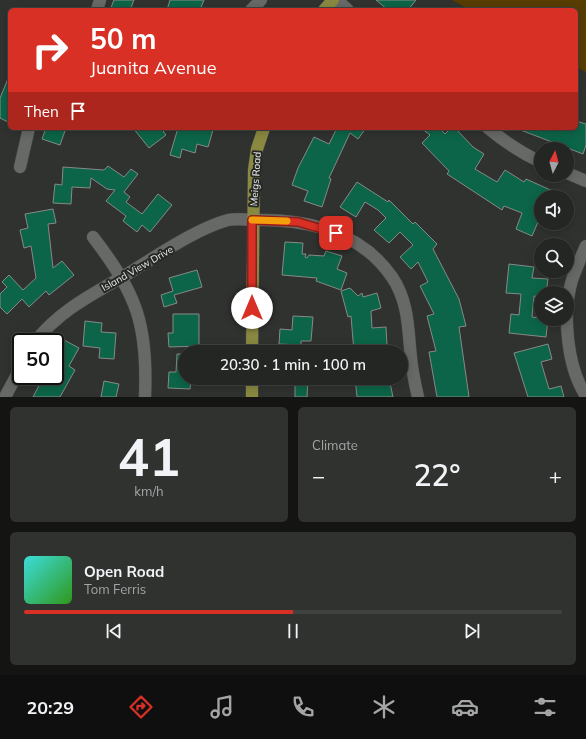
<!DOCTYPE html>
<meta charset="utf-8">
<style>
:root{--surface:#242623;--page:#303230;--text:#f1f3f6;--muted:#a3a5a6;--line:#414341;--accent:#d93025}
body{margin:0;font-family:Mulish,sans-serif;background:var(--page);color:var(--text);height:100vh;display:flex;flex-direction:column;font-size:15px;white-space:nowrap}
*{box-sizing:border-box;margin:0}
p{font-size:13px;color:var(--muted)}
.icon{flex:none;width:22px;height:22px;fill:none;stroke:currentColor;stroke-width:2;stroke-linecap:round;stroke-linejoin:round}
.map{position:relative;height:397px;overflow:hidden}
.panel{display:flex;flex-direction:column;gap:10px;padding:10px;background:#141513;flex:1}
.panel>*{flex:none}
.hud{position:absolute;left:8px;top:8px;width:570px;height:122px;border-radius:6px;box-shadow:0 2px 10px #0003,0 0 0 1px var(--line);background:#d93025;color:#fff;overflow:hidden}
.needle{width:26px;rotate:6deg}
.buttons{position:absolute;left:534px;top:142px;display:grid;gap:8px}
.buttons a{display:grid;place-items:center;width:40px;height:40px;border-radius:50%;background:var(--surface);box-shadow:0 2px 10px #0003,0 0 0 1px var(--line);font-size:20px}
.speed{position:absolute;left:12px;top:333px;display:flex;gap:8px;font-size:20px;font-weight:700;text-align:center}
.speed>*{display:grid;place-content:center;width:52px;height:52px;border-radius:50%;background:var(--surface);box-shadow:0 2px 10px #0003,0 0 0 1px var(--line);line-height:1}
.speed .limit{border:2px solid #111;border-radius:6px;background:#fff;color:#111}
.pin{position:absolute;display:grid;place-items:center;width:34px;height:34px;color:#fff;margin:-17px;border-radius:8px;box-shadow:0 2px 6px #0006}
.me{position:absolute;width:44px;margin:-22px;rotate:0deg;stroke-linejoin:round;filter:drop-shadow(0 0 3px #0008)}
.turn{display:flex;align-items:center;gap:14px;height:84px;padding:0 16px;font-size:18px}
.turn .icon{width:52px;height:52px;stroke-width:2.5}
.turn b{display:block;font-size:28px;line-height:34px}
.then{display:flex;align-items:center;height:38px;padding:0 16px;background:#0003;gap:8px;font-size:15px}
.big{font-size:30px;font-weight:600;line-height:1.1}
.panel .card{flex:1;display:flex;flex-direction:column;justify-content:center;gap:6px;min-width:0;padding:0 14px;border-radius:6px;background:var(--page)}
.panel .dial{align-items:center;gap:0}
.dial b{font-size:52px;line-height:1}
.song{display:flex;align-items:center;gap:12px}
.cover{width:48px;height:48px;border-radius:6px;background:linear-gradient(135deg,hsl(180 70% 55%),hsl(110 70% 35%))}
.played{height:4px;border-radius:2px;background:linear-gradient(90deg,var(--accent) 50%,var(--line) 50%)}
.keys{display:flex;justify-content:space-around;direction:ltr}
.heat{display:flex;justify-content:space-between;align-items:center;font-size:22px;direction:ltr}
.panel .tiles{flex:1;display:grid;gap:10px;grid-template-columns:1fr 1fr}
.card:last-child{grid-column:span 2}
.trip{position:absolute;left:178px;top:345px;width:230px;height:40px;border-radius:20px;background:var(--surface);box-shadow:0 2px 10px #0003,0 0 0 1px var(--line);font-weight:600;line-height:40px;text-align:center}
.menu{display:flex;height:64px;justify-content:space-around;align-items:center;background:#0e0f0e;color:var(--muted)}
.menu .icon{width:28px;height:28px}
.menu .on{color:var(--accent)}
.menu b{font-size:18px;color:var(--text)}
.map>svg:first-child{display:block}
.green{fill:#583d00}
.building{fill:#0c6548;stroke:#868a88}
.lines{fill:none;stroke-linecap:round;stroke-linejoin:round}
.minor-casing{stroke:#4c4d4b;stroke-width:13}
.major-casing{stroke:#4c4d4b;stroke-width:13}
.minor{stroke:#676966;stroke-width:12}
.major{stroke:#8a8941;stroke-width:12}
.route-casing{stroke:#8d1f18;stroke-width:10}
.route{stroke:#d93025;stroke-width:7}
.slow{stroke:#f59e0b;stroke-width:7}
.labels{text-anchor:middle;stroke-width:4;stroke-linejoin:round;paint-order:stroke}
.street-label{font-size:10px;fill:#eff0ee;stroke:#262825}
</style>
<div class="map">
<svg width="586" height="397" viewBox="0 0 586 397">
<rect width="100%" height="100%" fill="#30322f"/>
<path class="green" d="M452,0H586V72L576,67V10H470Z"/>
<g class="building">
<path d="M114,0H134L130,10H110Z"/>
<path d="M170,0H204L200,10H167Z"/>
<path d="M376,0H416L408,10H388Z"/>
<path d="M10,74V123L0,118V98Z"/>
<path d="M576,121L586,124V145L583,154L518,129L576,128Z"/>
<path d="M46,128H66L60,145L42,139Z"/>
<path d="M133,128H161L166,135L149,148Z"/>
<path d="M178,128H205L213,130L208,147L197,144L195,153L182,149L180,158L170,155Z"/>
<path d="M337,128H366L358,139L350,133L329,178L331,179L322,207L304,201L308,191L292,185L298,168L314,137L329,144Z"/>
<path d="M421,128H439L445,134L451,128H455L473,147L484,154L475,169L497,182L505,170L524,182L526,179L566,197H541V215L532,236L516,229L522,213L504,206L502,210L447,174L449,171L422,143L430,135Z"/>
<path d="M108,166L124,177L131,169L138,174L124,192L130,197L126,202L142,214L158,194L172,205L150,232L142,225L137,232L123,221L126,216L106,201L115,190L107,189L91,178L90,188L72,187L71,204L53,203L55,184L62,185L63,167L104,170Z"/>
<path d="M357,182L388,202L389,200L413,224L415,222L437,244L433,249L459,299L466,326L459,327L469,397H437L429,352L436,351L427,316L434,314L420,286L428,282L418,262L411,269L400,257L413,245L400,232L389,243L374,230L386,218L378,210L365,202L356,217L340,207Z"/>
<path d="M53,209L56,223L48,224L53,268L62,261L74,275L49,295L46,291L29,307L22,299L7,314L0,307V294L7,287L2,282L9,275L23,290L36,278L31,246L24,248L20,230L28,228L25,214Z"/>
<path d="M285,242L303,243L302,254H306L305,257L307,258L309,255L324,256L326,251L342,256L337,269L347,273L341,290L316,281L317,278L282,275Z"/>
<path d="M509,264L534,267L532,278L548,279L546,293H541V297L534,296L532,317L548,319L546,337L509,333L511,314L519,315L521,294L506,293Z"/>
<path d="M197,270L202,287L174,295L177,303L164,307L161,295L173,291L169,278Z"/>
<path d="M350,288L358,296L362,293L363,297L377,293L381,308L371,311L372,328L386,327L387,345L370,347L371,352H354L351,316L348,317L341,291Z"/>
<path d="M173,314H199V346L169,347L168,333H173Z"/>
<path d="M293,316L313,317L311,341H301V345L279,344L280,329L292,330Z"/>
<path d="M85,321L102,323L101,332L116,333L114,359L99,358L100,348L83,346Z"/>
<path d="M64,340L79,348L69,366L75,370L60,397H33L44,376H55V356Z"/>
<path d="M548,344L552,359L541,362L549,389L561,386L564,397H528L514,353Z"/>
<path d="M177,354H185V378H191L190,389L168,388L169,372H176Z"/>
<path d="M295,378H308L307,397H295Z"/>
<path d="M355,378H389L393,397H357Z"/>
<path d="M104,381L119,384L116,397H101Z"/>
</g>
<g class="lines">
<defs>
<g id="minor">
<path d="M337,0L348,10"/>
<path d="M97,10L100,0"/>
<path d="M251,10L261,0"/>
<path d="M488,128C505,142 521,153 541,162"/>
<path d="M20,167L29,128"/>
<path d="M567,173L586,181"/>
<path d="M93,237C137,294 148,325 145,397"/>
<path d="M586,246C581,257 576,269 572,280C562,314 567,367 586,396"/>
<path d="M35,342C59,311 91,295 124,276C154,258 195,229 228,220C237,218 247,220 256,220C308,219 361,232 392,277C409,302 408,330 411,358C412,371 415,384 418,397"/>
<path d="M5,397L21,367"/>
</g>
<g id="major">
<path d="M324,10L333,0"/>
<path d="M252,352L254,170L257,149L264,128"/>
<path d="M252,397V378"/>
</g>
</defs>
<use href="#minor" class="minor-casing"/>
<use href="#major" class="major-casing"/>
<use href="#minor" class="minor"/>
<use href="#major" class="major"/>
</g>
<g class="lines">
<defs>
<path id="route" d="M252,308V220L298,222L336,233"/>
</defs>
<use href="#route" class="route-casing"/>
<use href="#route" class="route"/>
<path class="slow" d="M252,220L287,221"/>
</g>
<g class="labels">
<g class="street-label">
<text transform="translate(255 179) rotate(-86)" y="4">Meigs Road</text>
<text transform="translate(137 268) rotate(-30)" y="4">Island View Drive</text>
</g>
</g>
</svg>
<div class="buttons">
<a><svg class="needle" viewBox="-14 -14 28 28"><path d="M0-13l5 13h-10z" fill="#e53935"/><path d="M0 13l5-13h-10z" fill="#a3a5a6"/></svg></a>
<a><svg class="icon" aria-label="sound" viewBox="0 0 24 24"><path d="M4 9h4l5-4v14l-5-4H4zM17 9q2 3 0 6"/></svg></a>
<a><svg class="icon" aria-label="search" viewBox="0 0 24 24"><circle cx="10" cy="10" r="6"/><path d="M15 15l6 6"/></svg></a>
<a><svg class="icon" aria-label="layers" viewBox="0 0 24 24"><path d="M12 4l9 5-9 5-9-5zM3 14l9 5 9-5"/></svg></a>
</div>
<div class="speed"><div class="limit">50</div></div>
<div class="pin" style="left:336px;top:233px;background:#d93025"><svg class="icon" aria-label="arrive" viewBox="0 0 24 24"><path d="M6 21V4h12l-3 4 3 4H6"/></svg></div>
<svg class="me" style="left:252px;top:308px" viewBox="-20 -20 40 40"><circle r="19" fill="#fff"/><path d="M0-13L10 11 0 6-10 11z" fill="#d93025"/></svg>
<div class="trip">20:30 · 1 min · 100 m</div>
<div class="hud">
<div class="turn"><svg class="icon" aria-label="right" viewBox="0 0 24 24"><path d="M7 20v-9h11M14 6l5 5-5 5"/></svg><div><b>50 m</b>Juanita Avenue</div></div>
<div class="then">Then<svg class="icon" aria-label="arrive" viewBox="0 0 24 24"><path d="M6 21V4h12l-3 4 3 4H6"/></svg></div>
</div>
</div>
<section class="panel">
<div class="tiles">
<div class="card dial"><b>41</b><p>km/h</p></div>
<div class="card"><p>Climate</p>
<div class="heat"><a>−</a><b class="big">22°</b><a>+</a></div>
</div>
<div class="card">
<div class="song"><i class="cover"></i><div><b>Open Road</b><p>Tom Ferris</p></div></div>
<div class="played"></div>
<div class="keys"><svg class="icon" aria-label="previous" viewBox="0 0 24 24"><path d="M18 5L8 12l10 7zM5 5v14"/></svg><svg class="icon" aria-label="pause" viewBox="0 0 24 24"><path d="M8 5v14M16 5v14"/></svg><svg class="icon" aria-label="next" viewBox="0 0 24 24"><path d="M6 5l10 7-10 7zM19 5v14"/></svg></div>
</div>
</div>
</section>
<nav class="menu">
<b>20:29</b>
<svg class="icon on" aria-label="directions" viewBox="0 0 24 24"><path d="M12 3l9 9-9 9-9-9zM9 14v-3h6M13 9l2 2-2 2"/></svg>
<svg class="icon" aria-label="music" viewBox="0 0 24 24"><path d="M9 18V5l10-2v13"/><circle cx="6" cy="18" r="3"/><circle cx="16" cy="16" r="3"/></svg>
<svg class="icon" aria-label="phone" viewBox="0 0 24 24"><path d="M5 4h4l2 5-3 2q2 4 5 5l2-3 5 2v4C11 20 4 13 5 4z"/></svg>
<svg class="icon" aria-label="climate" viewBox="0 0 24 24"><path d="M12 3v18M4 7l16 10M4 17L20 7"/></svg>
<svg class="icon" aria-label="car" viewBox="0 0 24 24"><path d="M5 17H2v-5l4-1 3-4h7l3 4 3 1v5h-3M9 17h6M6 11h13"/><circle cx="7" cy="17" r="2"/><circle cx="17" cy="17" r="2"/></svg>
<svg class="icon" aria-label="filters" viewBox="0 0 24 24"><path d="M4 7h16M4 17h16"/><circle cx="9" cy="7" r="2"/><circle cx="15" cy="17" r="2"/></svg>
</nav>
